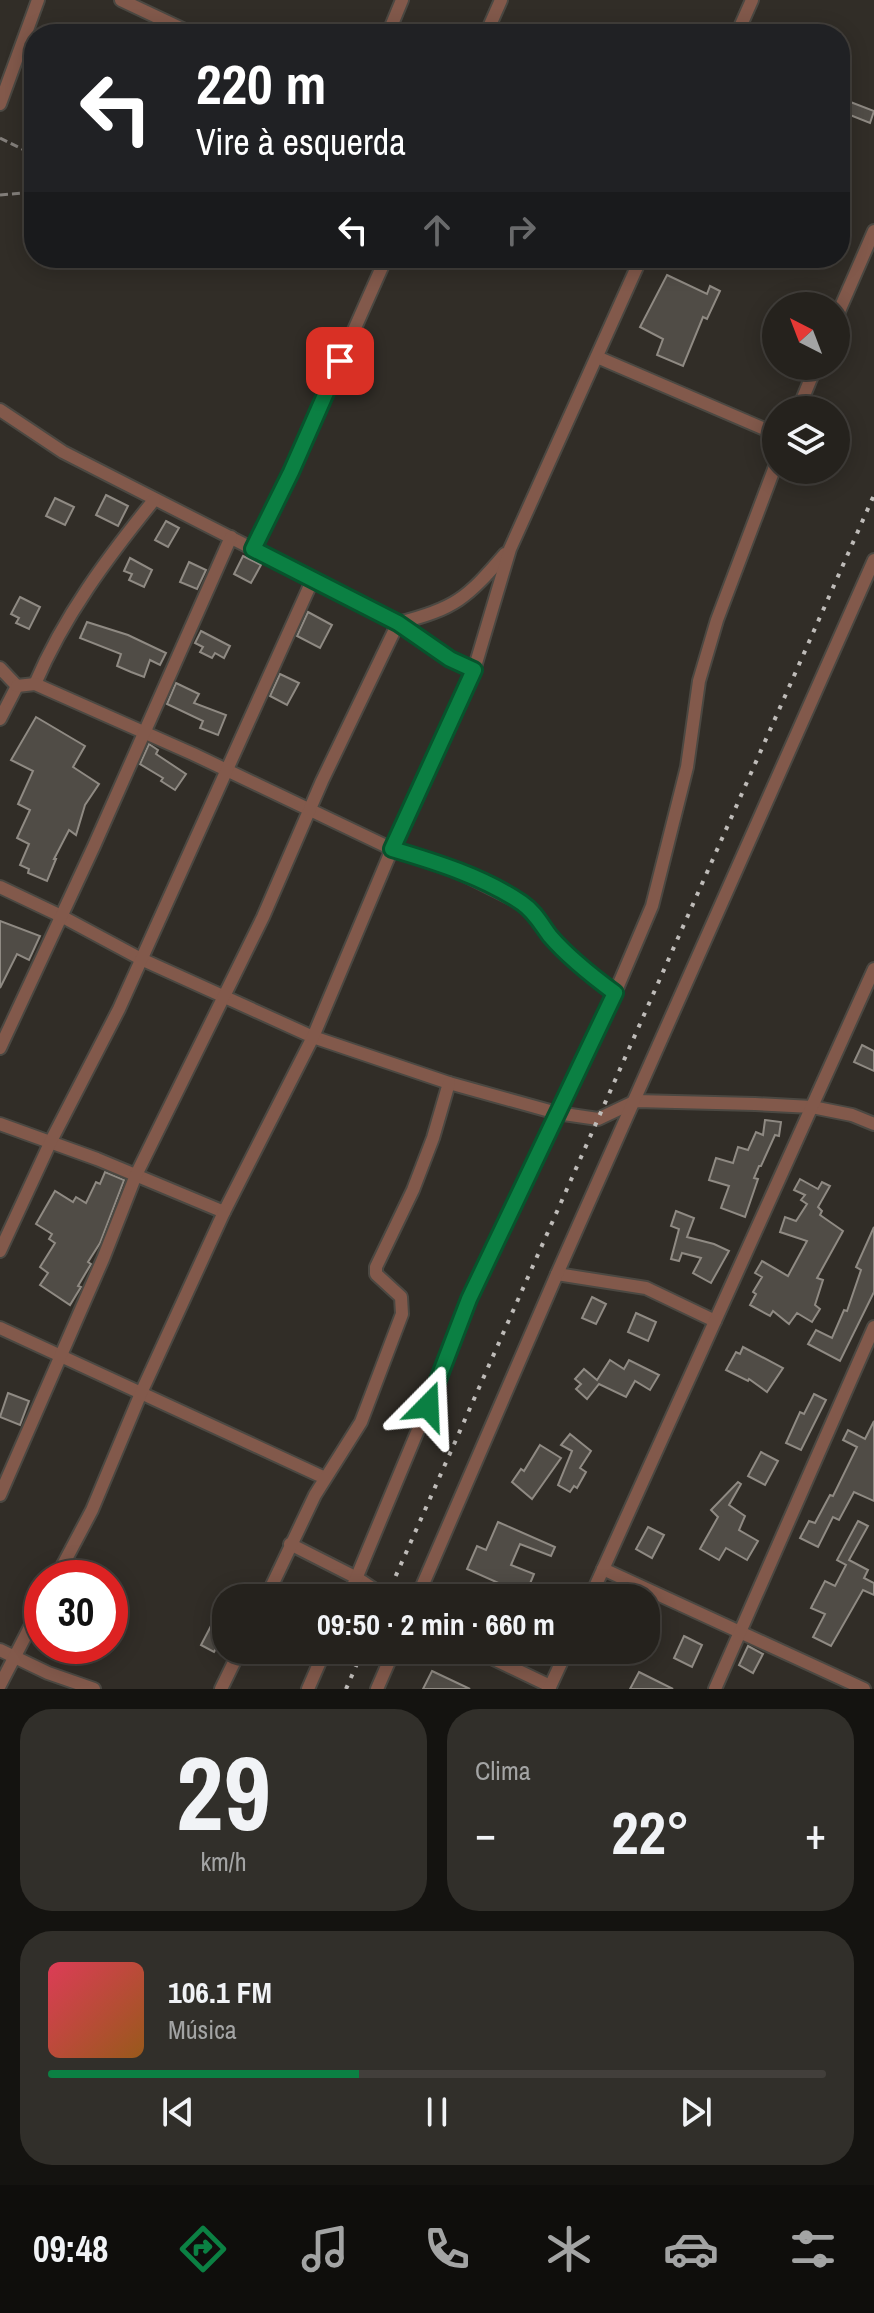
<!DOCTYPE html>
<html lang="pt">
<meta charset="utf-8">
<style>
:root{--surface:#25221d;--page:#312f2a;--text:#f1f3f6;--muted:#a3a4a4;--line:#423f3b;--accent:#0b8043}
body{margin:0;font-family:"Archivo Narrow",sans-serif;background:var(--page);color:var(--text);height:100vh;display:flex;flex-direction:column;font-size:30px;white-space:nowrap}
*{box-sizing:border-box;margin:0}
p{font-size:26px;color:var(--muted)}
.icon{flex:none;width:44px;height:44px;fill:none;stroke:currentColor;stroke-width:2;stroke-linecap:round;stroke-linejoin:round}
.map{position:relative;height:1689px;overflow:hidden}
.side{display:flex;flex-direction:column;gap:20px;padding:20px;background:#141310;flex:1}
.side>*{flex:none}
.top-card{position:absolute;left:24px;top:24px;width:826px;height:244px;border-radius:32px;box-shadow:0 4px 20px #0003,0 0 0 2px var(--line);background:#202124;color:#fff;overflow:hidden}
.needle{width:52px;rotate:318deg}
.controls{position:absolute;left:762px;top:292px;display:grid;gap:16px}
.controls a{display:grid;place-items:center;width:88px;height:88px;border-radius:50%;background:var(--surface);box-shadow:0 4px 20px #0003,0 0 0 2px var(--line);font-size:40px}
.speed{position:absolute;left:24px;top:1560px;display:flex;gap:16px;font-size:40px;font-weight:700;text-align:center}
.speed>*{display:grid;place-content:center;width:104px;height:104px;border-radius:50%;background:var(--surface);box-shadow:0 4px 20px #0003,0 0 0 2px var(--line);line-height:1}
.speed .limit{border:12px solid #d22;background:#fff;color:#111}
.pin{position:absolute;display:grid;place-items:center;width:68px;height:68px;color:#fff;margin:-34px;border-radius:16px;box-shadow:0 4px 12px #0006}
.me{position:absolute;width:88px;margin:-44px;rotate:21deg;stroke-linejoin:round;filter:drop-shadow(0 0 6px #0008)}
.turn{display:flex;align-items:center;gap:28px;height:168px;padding:0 40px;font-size:36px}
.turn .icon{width:104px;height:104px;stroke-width:2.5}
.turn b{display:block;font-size:56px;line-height:68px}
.lanes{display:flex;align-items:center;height:76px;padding:0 40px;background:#0003;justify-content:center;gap:40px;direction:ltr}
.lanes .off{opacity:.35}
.big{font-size:60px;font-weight:700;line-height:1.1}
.side .card{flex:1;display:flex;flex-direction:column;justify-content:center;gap:12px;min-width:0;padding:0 28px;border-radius:32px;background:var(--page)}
.side .dial{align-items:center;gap:0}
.dial b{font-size:104px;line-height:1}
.song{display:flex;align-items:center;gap:24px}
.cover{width:96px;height:96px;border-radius:12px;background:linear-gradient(135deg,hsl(350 70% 55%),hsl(30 70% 35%))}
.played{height:8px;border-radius:4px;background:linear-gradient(90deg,var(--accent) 40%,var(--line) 40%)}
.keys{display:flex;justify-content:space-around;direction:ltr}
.heat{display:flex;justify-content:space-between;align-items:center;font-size:44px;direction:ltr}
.side .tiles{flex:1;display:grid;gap:20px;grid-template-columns:1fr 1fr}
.card:last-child{grid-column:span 2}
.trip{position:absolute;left:212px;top:1584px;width:448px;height:80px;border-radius:32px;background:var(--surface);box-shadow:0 4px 20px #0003,0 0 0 2px var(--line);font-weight:700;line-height:80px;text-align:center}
.dock{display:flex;height:128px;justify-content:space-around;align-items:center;background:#0f0e0c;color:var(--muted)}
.dock .icon{width:56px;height:56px}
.dock .on{color:var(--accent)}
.dock b{font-size:36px;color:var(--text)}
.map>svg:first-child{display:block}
.building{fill:#504c46;stroke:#8f8a83;stroke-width:2}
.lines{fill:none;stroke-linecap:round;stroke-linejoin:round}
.minor-casing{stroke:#4b4842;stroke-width:16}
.path{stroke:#827e7a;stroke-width:3;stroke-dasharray:8 4;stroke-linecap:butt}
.minor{stroke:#82594b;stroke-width:12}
.rail{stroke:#bfbcb9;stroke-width:4;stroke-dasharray:4 8;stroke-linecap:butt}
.route-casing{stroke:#07532c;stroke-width:20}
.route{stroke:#0b8043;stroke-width:14}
</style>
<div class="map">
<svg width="874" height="1689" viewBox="0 0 874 1689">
<rect width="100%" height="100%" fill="#312d27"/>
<g class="building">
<path d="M840,98L874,111L870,123L840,111Z"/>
<path d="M667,275L707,294L710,286L720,291L707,319L703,317L683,366L657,355L663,339L640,327Z"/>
<path d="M106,495L128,506L118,526L96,515Z"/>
<path d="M55,498L74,507L65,525L46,516Z"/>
<path d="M166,521L179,528L168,547L155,540Z"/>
<path d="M243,556L261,565L251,583L234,574Z"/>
<path d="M130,558L152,570L144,587L129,580L132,574L124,571Z"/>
<path d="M189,562L206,570L197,589L180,582Z"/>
<path d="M20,597L40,607L29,629L16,623L19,618L11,614Z"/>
<path d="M308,612L332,625L320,648L297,636Z"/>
<path d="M87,622L128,635L166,653L160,665L150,660L144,677L131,672L117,666L121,654L80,638Z"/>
<path d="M201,631L230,646L224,658L215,653L212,658L200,652L203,647L195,643Z"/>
<path d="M280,674L299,683L287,705L270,696Z"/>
<path d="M176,683L199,694L194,703L226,715L218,735L200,728L203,721L167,704Z"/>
<path d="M36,717L85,746L73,767L99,784L85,805L76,835L69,830L54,859H56L47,881L28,873L29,869L20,865L29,844L17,838L30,810L18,804L33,771L11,760Z"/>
<path d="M149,744L158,750L156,754L186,774L175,790L161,781L163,778L140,764Z"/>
<path d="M0,921L40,936L29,960L17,954L0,988Z"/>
<path d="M862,1045L874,1051V1071L854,1062Z"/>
<path d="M765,1120L781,1122L779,1136L775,1135L761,1166H759L754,1178L758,1179L745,1217L721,1208L729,1186L709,1180L716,1158L733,1163L738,1147L748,1150L756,1132L763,1135Z"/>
<path d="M105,1172L124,1180L100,1243L88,1262L91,1264L78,1286L81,1287L70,1305L40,1285L48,1273L40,1267L55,1243L49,1239L52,1234L36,1224L55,1191L73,1202L76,1197L86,1203L96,1182L100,1184Z"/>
<path d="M800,1179L818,1189L822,1182L830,1186L818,1207L822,1211L820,1215L843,1231L817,1278L823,1280L815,1305L820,1309L812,1322L797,1313L789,1324L773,1311L770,1316L750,1305L756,1294L753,1292L762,1277L755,1273L762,1261L788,1276L807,1241L780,1232L785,1217L796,1221L807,1204L801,1200L805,1195L794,1190Z"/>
<path d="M676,1211L694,1218L687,1237L714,1244L729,1251L711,1283L693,1273L701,1258L682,1253L679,1261L671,1259L679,1229L671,1226Z"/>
<path d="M874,1227V1292L840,1361L808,1344L816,1330L832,1338L844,1310L847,1311L861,1270L856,1267Z"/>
<path d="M592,1297L606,1304L596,1324L582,1318Z"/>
<path d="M636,1313L656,1322L648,1341L628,1332Z"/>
<path d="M743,1347L783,1368L767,1392L749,1379L748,1381L726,1370L736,1352L740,1354Z"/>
<path d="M610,1360L624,1369L629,1360L659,1375L650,1390L635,1381L626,1397L599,1384L587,1399L576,1389L581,1384L575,1379L584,1369L597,1380Z"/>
<path d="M8,1393L29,1401L20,1425L0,1417Z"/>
<path d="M814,1394L826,1400L801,1450L786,1443L800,1412L804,1414Z"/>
<path d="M874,1421V1501L854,1492L839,1520L833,1517L818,1547L800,1538L809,1521L815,1523L830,1495L833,1496L857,1447L843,1440L848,1430L865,1439Z"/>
<path d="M570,1434L591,1451L580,1468L586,1472L577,1488L574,1486L570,1492L558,1485L572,1451L561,1445Z"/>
<path d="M540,1445L561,1458L532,1499L512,1482L521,1469L524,1471Z"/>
<path d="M761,1452L778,1461L765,1485L748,1476Z"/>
<path d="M738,1482L741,1484L729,1505L745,1516L739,1530L758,1541L747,1560L726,1548L719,1560L700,1549L718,1517L711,1510Z"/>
<path d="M858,1521L868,1526L849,1560L868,1570L864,1578L874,1583V1595L863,1590L831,1646L813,1637L825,1614L811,1608L825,1581L835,1586L846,1565L837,1560Z"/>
<path d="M498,1522L555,1547L551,1556L520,1544L511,1565L534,1574L524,1598L510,1595L512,1589L467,1569L477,1546L486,1550Z"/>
<path d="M648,1527L664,1535L652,1558L636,1549Z"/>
<path d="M212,1624L226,1632L214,1652L201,1645Z"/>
<path d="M684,1636L702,1645L692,1667L674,1658Z"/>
<path d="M748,1646L763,1654L753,1673L739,1665Z"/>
<path d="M432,1671L470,1689H423Z"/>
<path d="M639,1672L673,1689H630Z"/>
</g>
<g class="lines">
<defs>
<g id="minor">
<path d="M121,0L193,34"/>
<path d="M388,34L402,0"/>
<path d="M486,34L501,0"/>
<path d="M737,34L752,0"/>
<path d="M0,104L38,0"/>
<path d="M836,318L874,231"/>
<path d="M597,357L776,434"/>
<path d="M0,410L63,452L398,623C455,609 467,598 505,554"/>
<path d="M798,410L816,366"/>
<path d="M253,549L291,472L386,258"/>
<path d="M0,668L17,686L0,719"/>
<path d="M35,684C64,616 107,558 154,500"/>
<path d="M17,686L35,684L193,754L392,849L443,864L523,904L539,918L549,934L570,956L615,993"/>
<path d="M0,887L61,916L141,959L313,1037L449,1083L557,1113L598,1119L636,1101L755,1104L812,1107L852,1115L874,1124"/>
<path d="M0,1048L94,846L231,537"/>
<path d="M0,1124L97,1159L224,1212"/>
<path d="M0,1251L51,1141L119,1009L312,581"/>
<path d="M557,1274L646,1288L715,1321"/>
<path d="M0,1328L325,1478"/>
<path d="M0,1495L103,1259L136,1175L263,917L322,781L398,623L450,659L474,670"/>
<path d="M290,1544L357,1578L387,1598"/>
<path d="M603,1569L864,1689"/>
<path d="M56,1578L92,1510L141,1393L224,1212L313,1037L392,849L474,670L510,549L641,258"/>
<path d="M266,1598L315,1495L361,1422L402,1314L401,1297L376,1274V1267L413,1190L433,1138L449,1083"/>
<path d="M348,1598L428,1406L469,1299L615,993L652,906L687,767L699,681L717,620L776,464"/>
<path d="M417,1598L557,1274L874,560"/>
<path d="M590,1598L874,969"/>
<path d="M0,1650L48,1673L94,1689"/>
<path d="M475,1650L550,1686"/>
<path d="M0,1685L42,1604"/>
<path d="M221,1689L240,1650"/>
<path d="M308,1689L325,1650"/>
<path d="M377,1689L394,1650"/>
<path d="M549,1689L567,1650"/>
<path d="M715,1689L874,1327"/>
</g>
</defs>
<use href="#minor" class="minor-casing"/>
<g class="path">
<path d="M0,138L34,155"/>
<path d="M0,195L34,192"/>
<path d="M271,258H274"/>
</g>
<use href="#minor" class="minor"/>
<g class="rail">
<path d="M386,1598L874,495"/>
<path d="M346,1689L363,1650"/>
</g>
</g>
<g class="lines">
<defs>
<path id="route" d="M340,361L291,472L253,549L398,623L450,659L474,670L392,849C436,862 484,877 522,903C535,912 541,924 550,936C568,957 592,976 615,993L469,1299L428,1406"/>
</defs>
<use href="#route" class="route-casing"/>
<use href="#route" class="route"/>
</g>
</svg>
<div class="controls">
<a><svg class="needle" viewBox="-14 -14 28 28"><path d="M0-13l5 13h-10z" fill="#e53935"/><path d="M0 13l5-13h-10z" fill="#a3a4a4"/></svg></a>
<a><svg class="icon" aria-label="layers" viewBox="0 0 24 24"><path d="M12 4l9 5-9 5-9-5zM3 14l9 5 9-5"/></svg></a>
</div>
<div class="speed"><div class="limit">30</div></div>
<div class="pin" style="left:340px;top:361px;background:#d93025"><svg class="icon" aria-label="arrive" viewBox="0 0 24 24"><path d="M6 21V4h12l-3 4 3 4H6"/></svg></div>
<svg class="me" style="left:428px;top:1406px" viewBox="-20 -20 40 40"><path d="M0-17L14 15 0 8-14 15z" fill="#0b8043" stroke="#fff" stroke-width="4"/></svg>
<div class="trip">09:50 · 2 min · 660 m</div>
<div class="top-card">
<div class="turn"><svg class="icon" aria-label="left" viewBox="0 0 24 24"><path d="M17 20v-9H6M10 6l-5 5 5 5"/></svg><div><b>220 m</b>Vire à esquerda</div></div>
<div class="lanes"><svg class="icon" aria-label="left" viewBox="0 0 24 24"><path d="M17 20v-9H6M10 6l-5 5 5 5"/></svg><svg class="icon off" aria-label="ahead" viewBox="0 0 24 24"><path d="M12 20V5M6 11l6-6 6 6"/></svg><svg class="icon off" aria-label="right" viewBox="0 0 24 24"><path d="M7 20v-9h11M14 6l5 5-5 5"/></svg></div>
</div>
</div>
<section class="side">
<div class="tiles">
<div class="card dial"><b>29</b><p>km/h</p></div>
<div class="card"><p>Clima</p>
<div class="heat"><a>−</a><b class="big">22°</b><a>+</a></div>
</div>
<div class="card">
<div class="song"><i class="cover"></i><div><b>106.1 FM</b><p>Música</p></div></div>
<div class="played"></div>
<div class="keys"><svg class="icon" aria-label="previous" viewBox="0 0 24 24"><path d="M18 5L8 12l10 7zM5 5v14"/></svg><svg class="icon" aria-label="pause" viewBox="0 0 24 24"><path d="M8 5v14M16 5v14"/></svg><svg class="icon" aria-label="next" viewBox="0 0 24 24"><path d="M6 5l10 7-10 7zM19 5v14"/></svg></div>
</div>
</div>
</section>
<nav class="dock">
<b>09:48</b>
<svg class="icon on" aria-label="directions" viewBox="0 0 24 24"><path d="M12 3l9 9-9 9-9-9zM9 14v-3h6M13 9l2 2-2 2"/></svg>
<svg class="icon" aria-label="music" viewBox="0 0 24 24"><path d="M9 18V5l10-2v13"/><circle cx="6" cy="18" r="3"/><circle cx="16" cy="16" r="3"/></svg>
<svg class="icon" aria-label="phone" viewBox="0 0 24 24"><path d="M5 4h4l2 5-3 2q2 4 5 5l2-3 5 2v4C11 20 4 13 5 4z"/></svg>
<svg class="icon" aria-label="climate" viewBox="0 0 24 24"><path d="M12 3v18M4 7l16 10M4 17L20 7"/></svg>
<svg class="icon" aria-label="car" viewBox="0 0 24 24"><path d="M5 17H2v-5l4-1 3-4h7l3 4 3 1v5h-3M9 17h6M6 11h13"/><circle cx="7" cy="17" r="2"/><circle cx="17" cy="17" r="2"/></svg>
<svg class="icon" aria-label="filters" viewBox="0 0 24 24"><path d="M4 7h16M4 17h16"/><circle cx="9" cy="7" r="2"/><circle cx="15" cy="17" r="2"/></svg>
</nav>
